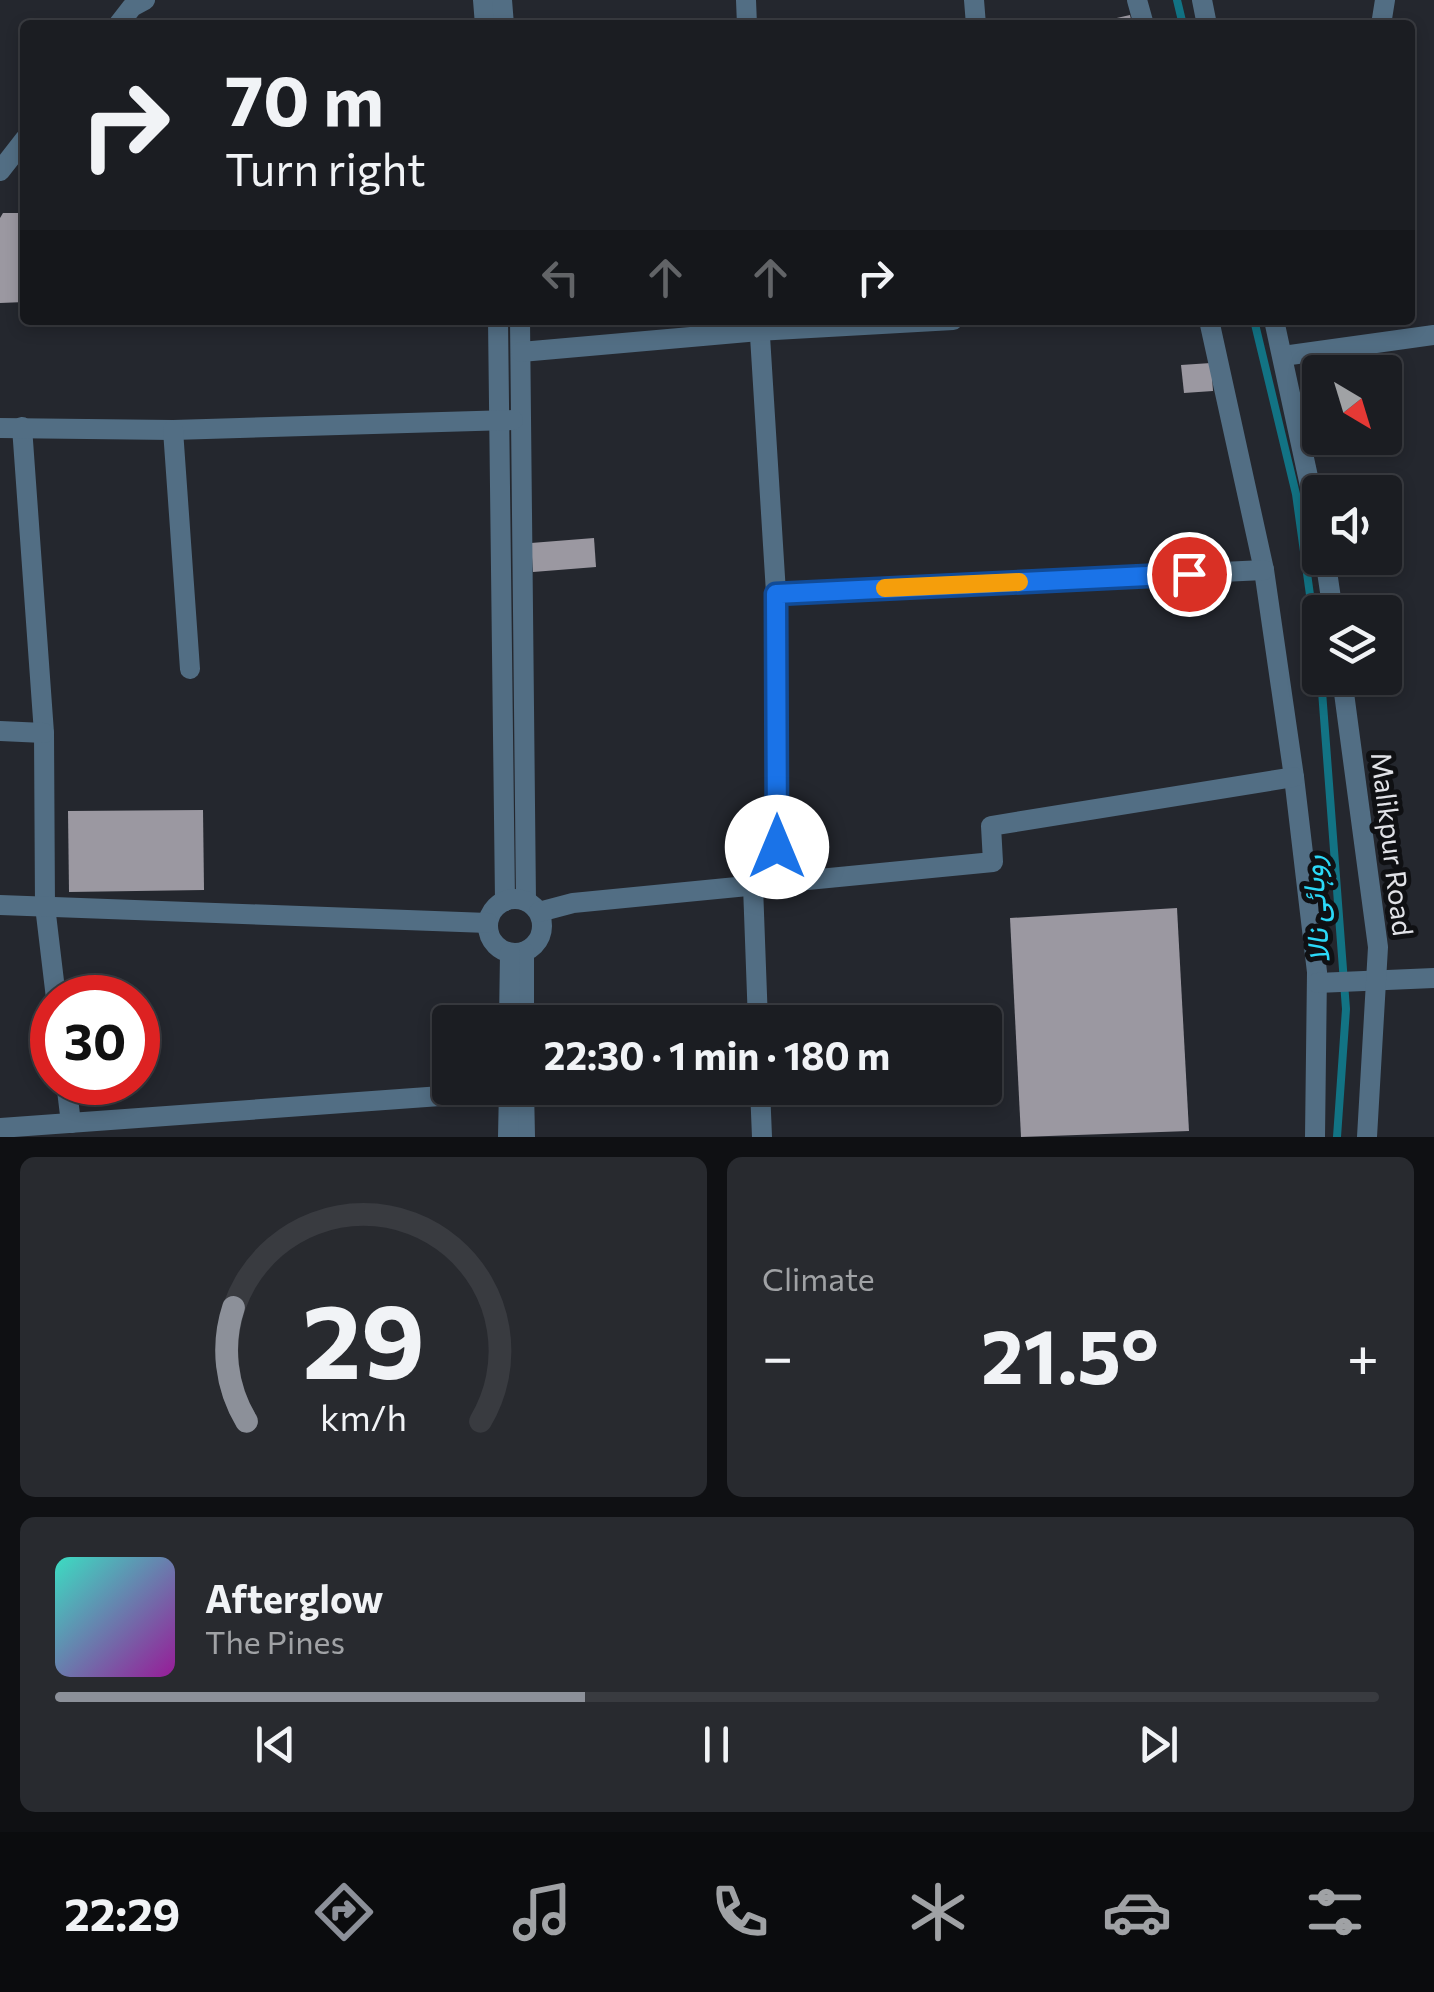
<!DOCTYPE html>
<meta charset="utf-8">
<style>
:root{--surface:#1b1d22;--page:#282a2f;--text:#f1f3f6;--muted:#a0a2a5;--line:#393b40;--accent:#8c9099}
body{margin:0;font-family:Commissioner,Vazirmatn,sans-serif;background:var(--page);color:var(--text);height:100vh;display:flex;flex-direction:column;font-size:38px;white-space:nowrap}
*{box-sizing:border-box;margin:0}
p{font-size:32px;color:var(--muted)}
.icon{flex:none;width:55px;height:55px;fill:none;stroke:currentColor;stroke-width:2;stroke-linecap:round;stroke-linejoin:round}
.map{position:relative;height:1137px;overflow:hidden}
.details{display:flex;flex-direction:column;gap:20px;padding:20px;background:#0f1013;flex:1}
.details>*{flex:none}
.banner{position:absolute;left:20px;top:20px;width:1395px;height:305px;border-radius:10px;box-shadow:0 5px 15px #0003,0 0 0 2px var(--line);background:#1b1d22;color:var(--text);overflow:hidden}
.needle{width:65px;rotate:142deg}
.tools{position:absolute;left:1302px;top:355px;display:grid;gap:20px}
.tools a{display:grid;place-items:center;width:100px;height:100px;border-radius:10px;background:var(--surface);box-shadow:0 5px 15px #0003,0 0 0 2px var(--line);font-size:50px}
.speed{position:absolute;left:30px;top:975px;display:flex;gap:20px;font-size:50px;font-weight:700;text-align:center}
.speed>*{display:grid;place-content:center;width:130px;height:130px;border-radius:50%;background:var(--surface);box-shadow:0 5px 15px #0003,0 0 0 2px var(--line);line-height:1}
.speed .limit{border:15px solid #d22;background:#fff;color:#111}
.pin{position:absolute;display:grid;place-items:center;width:85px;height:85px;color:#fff;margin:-42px;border:5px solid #fff;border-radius:50%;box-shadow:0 2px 10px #0007}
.me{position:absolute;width:110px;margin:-55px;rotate:0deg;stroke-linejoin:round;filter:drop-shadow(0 0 8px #0008)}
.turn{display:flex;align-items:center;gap:35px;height:210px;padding:0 40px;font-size:45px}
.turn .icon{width:130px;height:130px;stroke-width:2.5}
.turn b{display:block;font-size:70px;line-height:85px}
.lanes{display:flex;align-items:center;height:95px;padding:0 40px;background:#0003;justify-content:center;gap:50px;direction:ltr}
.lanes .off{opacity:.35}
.big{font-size:75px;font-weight:700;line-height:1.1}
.details .card{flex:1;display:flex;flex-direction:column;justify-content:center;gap:15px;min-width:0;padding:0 35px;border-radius:15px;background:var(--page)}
.details .dial{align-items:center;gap:0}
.dial svg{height:260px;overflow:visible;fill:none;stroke:var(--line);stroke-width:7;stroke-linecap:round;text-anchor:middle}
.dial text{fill:var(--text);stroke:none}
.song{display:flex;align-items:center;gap:30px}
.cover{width:120px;height:120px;border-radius:15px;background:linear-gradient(135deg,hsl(170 70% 55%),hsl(300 70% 35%))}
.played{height:10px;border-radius:5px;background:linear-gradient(90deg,var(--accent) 40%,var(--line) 40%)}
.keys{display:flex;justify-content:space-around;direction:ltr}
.heat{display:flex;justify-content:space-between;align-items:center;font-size:55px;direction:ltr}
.details .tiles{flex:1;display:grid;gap:20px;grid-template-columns:1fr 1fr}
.card:last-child{grid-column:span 2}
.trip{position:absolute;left:432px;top:1005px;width:570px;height:100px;border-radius:10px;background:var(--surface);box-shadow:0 5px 15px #0003,0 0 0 2px var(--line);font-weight:700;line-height:100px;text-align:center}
.tab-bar{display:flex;height:160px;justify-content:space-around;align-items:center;background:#0b0c0e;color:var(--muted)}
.tab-bar .icon{width:70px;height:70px}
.tab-bar .current{color:var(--accent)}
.tab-bar b{font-size:45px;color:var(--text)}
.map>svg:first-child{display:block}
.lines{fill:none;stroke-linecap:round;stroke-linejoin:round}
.stream{stroke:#127384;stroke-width:8}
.building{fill:#9b98a1}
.minor{stroke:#526e84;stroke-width:20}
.tertiary{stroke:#526e84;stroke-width:20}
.route-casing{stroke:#114b97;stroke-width:25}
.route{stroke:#1a73e8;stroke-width:18}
.slow{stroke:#f59e0b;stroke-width:18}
.labels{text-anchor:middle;stroke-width:10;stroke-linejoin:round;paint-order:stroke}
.street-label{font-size:28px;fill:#e1e2e7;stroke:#0f1013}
.water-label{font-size:30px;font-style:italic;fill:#2bd9f8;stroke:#0f1013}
</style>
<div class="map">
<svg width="1434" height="1137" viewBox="0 0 1434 1137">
<rect width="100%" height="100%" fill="#24272e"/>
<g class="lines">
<g class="stream">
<path d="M1177,0L1183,25"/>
<path d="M1254,320L1296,494L1320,667"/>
<path d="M1321,678L1346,1009L1337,1137"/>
</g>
</g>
<g class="building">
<path d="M1130,15L1132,25H1099V22Z"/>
<path d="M3,213H25V302L0,303V218Z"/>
<path d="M1211,363L1213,391L1184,393L1181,365Z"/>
<path d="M594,538L596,567L533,572L531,543Z"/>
<path d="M203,810L204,890L69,892L68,811Z"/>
<path d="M1177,908L1189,1131L1021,1137L1010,918Z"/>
</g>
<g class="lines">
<g class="minor">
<path d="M483,0L485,25"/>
<path d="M502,0L504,25"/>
<path d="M746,0L747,25"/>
<path d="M974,0L976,25"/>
<path d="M1137,0L1144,25"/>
<path d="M118,25L132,7L145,0"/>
<path d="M1381,25L1385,0"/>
<path d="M0,171L25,139"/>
<path d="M498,320L505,901"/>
<path d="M520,320L526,901"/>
<path d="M759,320L776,593L777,883"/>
<path d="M1209,320L1264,570L1294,777L1317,972L1315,1137"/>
<path d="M521,352L759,331L953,320"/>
<path d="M1283,356L1434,335"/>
<path d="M22,427L44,733L45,906L56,998"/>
<path d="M0,428L173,430L513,420"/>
<path d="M173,430L190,669"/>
<path d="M776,593L1264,570"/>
<path d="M0,731L44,733"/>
<path d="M753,886L758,1022"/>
<circle cx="515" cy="926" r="27"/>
<path d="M0,905L488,923"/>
<path d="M539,912L573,903L993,862L991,826L1294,777"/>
<path d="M524,952V1022"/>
<path d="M1317,983L1434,978"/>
<path d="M509,1022L510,953"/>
<path d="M66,1082L71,1123"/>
<path d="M524,1088L525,1137"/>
<path d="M760,1088L762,1137"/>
<path d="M0,1128L524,1090"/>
<path d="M508,1137L509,1088"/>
</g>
<g class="tertiary">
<path d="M1202,0L1207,25"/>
<path d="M1274,320L1320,532"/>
<path d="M1325,558L1333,612"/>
<path d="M1342,678L1378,947L1367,1137"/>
</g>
</g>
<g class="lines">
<defs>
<path id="route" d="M777,847L776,594L1189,574"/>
</defs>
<use href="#route" class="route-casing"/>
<use href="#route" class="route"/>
<path class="slow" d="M885,588L1019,582"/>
</g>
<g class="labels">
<g class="street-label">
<text transform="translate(1392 844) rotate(83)" y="10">Malikpur Road</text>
</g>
<g class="water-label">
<text transform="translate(1316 909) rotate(-94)" y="10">روہائی نالا</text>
</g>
</g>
</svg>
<div class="tools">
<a><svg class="needle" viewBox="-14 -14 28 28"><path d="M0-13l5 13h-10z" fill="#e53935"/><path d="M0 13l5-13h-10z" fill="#a0a2a5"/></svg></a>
<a><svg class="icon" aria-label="sound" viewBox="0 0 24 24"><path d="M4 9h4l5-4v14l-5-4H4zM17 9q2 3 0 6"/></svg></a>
<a><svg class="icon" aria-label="layers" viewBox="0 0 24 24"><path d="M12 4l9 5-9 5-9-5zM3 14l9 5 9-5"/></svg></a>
</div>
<div class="speed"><div class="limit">30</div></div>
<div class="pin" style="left:1189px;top:574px;background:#d93025"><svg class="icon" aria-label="arrive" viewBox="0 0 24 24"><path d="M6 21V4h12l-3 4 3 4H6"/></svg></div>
<svg class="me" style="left:777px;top:847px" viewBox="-20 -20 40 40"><circle r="19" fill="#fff"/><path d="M0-13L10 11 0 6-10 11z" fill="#1a73e8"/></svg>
<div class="trip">22:30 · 1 min · 180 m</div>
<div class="banner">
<div class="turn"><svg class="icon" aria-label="right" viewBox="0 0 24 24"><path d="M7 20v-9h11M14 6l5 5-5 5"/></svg><div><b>70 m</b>Turn right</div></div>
<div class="lanes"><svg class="icon off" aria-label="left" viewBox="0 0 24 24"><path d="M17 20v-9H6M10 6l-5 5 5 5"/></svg><svg class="icon off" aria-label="ahead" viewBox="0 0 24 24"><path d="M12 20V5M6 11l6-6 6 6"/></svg><svg class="icon off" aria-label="ahead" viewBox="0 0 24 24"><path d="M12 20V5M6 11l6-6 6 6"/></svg><svg class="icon" aria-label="right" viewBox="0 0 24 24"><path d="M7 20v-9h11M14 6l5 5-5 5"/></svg></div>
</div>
</div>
<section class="details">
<div class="tiles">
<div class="card dial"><svg viewBox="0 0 100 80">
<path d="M14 69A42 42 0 1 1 86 69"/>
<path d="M14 69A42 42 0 0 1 10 34" stroke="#8c9099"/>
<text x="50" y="56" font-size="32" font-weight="700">29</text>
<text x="50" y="72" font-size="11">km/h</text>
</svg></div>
<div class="card"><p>Climate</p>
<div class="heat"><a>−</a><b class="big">21.5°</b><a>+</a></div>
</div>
<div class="card">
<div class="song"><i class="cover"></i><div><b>Afterglow</b><p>The Pines</p></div></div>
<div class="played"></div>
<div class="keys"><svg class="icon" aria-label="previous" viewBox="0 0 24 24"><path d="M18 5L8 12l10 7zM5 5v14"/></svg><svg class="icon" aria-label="pause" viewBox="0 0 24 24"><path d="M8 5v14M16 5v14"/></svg><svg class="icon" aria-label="next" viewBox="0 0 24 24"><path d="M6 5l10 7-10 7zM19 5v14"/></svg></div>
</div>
</div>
</section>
<nav class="tab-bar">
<b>22:29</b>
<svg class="icon current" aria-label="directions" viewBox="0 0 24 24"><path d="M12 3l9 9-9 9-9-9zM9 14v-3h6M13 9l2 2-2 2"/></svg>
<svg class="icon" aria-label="music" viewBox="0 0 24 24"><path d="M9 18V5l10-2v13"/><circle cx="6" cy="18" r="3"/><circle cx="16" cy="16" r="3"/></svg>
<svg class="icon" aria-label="phone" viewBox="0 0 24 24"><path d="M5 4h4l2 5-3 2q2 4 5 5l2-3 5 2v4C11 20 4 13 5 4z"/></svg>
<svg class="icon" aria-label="climate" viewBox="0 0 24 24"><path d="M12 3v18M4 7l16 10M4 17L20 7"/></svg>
<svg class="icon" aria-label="car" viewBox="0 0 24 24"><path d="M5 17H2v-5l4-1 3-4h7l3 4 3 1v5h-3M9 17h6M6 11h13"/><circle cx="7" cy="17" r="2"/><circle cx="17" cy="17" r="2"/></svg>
<svg class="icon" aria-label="filters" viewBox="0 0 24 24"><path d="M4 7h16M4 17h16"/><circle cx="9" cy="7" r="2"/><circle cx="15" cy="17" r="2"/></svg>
</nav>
